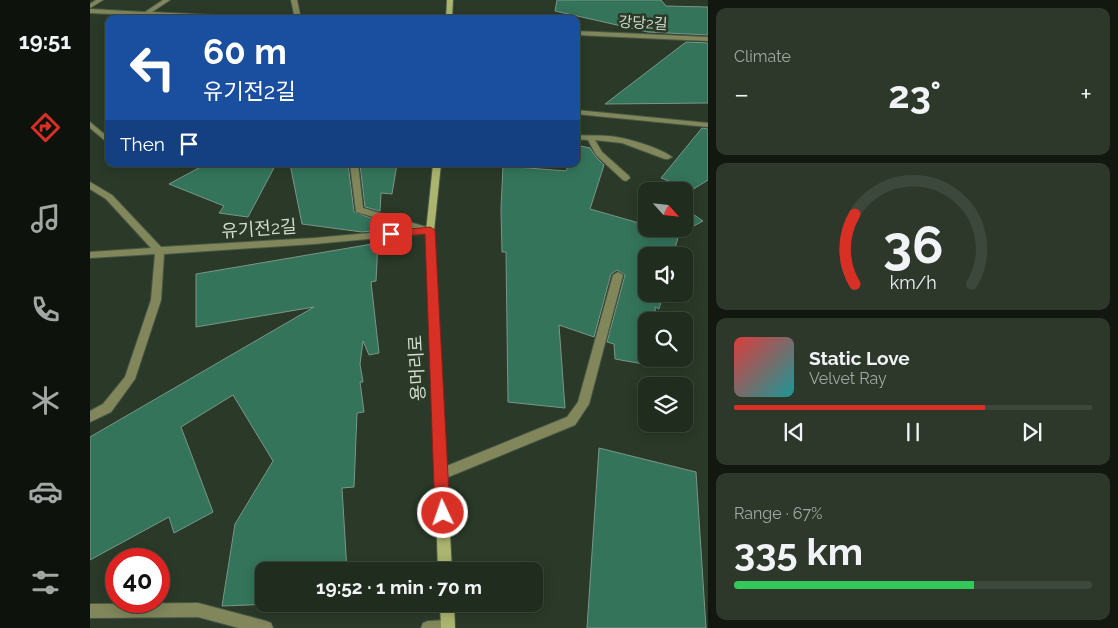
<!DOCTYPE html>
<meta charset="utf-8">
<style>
:root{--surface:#202c1e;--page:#2d382b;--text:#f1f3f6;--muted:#a2a7a4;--line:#3d483c;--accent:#d93025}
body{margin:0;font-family:Raleway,"Noto Sans KR",sans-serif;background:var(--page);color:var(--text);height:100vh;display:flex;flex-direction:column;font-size:19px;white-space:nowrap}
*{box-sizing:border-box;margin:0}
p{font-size:16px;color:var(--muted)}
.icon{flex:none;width:28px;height:28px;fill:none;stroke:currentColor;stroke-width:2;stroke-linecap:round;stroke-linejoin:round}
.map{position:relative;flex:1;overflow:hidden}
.panel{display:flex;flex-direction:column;gap:8px;padding:8px;background:#121810;width:410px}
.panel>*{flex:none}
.hud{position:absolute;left:15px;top:15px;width:475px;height:152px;border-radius:10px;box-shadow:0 2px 12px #0003,0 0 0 1px var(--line);background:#1a4fa0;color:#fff;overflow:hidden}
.needle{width:32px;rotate:117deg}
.tools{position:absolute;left:548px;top:182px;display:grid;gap:10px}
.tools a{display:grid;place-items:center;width:55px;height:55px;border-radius:10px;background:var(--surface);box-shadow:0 2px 12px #0003,0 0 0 1px var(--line);font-size:25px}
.speed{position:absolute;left:15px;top:548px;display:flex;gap:10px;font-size:25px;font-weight:700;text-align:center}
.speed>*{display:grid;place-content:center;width:65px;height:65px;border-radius:50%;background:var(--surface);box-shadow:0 2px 12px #0003,0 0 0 1px var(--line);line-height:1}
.speed .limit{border:8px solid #d22;background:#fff;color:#111}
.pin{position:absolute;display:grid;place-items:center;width:42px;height:42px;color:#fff;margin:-21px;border-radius:10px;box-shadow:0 2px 8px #0006}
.me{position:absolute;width:55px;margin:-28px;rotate:357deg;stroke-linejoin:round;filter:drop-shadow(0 0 4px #0008)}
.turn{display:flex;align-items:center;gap:18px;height:105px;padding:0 15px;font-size:22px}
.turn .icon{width:65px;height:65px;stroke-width:2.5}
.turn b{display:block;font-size:35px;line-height:42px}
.then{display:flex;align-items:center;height:48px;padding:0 15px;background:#0003;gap:10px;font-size:19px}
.big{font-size:38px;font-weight:700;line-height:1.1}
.panel .widget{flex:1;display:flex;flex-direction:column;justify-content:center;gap:8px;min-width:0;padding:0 18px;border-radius:10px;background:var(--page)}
.panel .dial{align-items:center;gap:0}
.dial svg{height:130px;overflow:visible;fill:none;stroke:var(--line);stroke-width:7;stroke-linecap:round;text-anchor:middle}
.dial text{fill:var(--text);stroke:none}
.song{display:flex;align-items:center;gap:15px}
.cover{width:60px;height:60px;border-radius:8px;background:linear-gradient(135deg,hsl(0 70% 55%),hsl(180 70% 35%))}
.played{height:5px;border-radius:2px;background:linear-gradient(90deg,var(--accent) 70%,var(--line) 70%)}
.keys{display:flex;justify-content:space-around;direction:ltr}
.heat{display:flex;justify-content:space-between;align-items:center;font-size:28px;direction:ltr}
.charge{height:8px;border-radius:4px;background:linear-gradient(90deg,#34c759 67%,var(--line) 0)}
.trip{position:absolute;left:165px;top:562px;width:288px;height:50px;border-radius:10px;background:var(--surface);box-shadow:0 2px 12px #0003,0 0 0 1px var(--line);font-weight:700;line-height:50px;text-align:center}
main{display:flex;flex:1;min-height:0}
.dock{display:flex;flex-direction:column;width:90px;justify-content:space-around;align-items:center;background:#0d120c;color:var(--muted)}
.dock .icon{width:35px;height:35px}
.dock .current{color:var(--accent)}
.dock b{font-size:22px;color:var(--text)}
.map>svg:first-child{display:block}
.building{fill:#34745b;stroke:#7a9689}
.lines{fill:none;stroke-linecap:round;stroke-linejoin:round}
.street-casing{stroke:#495746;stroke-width:2}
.secondary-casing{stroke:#495746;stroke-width:2}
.street{fill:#81875b;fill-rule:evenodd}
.secondary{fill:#acb56e;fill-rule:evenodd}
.route{fill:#d93025;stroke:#8d1f18}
.labels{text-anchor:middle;stroke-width:5;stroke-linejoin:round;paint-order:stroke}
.far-street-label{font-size:15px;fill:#d2dbcf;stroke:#2b3a28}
.street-label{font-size:18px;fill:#d2dbcf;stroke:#2b3a28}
</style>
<main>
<nav class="dock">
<b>19:51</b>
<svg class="icon current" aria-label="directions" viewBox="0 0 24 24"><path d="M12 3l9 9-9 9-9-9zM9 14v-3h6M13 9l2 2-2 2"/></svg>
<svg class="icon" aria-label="music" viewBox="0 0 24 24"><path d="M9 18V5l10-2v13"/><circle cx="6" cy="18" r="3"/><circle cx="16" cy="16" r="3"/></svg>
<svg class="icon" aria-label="phone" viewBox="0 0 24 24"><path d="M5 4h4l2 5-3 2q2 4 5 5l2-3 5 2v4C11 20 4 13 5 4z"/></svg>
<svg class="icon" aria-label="climate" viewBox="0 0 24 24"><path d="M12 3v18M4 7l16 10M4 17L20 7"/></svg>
<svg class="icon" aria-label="car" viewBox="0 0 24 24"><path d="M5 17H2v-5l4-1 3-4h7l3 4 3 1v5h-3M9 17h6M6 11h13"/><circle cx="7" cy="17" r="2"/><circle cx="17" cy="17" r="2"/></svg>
<svg class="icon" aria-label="filters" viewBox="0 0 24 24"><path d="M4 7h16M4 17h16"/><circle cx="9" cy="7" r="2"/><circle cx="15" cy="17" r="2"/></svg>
</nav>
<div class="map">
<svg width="618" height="628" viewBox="0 0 618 628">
<rect width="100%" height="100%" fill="#2b3a28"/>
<g class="building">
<path d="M467,0H571L576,6L618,7V35L558,32L465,11Z"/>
<path d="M596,42L618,43V103L515,104Z"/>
<path d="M612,128L618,129V180L602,190L571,178Z"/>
<path d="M486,145L500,148L505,156L514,165L500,209L549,223L556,219V229H594V208L613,221L589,234L583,256H556V294H573L569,309L565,307L566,321H556V359H569L570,367L525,359L524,344L517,342L535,275L527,270L521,274L504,337L469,325L475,408L418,402L416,252H412L411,209L413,166L476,171L479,164H486Z"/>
<path d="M116,164H186L158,217L129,213L134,206L79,184Z"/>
<path d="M200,164H258L264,212L289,221V230L272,232L212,224Z"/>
<path d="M270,164H307L302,194L291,193L290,211L275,207Z"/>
<path d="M288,243L286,281L281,282L289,353L279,355L273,341L270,364L273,382H270L274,412L267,413L264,487L252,488L257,571H174V604H185L132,606L145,524L183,461L143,395L91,427L123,512L84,533L79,517L0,560V437L224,307L106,327V274Z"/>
<path d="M509,448L606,472L616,628H497Z"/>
</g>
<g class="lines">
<defs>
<g id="street">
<path d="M6,0H13L0,8V4Z"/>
<path d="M73,0H80L62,12L167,17L170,19H126L0,13V9L55,12Z"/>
<path d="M201,0H207L211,19H205Z"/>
<path d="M486,31L618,37V41L486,35Z"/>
<path d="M486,110L618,123V127L486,114Z"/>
<path d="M0,122L19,138V144L0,128Z"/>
<path d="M486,135C497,136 507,135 518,136C534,137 569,147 582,157L578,159H575L532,143L505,140L512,152L539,176L540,178L536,181L533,180L506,155L498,140L486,139Z"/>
<path d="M260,164H268L273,208L343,229L344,231L343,233L224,244L74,254L71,300L45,379L21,412L0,422V411L13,404L35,377L61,300L65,254L0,258V252L61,248L16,199L0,189V182L22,195L71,247L224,238L325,229L266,212Z"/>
<path d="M528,272L533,275L499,404L485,425L351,480L347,478L345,474L347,470L477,417L488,402L523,275Z"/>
<path d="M108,603L176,621L181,623L183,628H149L108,617L0,618V604Z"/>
<path d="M358,620L363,622L365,628H331L333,623L338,621Z"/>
</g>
<g id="secondary">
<path d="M357,0H363L362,19H356Z"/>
<path d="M343,164H351L344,231L362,571H348L336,231Z"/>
<path d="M350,604H364L365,628H351Z"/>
</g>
</defs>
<use href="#street" class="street-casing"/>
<use href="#secondary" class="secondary-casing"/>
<use href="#street" class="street"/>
<use href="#secondary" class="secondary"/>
</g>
<path class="route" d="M340,227L345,230L360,513L358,518L353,520L347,518L345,513L335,234L301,237L296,234L301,231Z"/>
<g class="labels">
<g class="far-street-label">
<text transform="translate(553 23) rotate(3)" y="5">강당2길</text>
</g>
<g class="street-label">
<text transform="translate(169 229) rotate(-4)" y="6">유기전2길</text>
<text transform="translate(327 368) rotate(-93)" y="6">용머리로</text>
</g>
</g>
</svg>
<div class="tools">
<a><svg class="needle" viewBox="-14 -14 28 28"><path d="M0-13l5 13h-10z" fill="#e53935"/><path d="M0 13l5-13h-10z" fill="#a2a7a4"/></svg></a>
<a><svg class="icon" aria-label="sound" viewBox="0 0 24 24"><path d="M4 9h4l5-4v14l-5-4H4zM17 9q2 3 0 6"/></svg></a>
<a><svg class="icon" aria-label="search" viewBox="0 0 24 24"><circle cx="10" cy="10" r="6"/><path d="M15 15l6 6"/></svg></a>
<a><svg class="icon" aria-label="layers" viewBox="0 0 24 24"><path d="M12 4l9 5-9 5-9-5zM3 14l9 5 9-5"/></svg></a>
</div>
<div class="speed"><div class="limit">40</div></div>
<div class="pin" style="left:301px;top:234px;background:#d93025"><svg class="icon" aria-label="arrive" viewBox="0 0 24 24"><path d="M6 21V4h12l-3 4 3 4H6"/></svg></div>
<svg class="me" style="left:353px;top:513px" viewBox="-20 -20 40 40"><circle r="17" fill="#d93025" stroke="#fff" stroke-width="3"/><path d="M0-11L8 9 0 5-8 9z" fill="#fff"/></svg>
<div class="trip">19:52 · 1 min · 70 m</div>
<div class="hud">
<div class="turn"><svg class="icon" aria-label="left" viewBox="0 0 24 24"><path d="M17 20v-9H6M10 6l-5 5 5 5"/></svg><div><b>60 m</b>유기전2길</div></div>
<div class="then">Then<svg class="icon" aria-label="arrive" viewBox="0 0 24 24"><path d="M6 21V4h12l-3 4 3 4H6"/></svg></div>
</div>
</div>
<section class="panel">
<div class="widget"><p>Climate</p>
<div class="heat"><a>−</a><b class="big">23°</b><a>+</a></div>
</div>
<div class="widget dial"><svg viewBox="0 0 100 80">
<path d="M14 69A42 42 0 1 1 86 69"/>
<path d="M14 69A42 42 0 0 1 14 26" stroke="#d93025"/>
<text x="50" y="56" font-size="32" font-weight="700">36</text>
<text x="50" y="72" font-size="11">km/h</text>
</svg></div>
<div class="widget">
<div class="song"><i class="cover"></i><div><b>Static Love</b><p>Velvet Ray</p></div></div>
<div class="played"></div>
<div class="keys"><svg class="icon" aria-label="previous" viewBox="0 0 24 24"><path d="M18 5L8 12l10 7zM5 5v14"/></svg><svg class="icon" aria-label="pause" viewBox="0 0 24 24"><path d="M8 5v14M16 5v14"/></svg><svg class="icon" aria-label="next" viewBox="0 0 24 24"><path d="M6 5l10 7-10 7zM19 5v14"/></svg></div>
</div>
<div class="widget"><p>Range · 67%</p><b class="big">335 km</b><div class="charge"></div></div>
</section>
</main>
